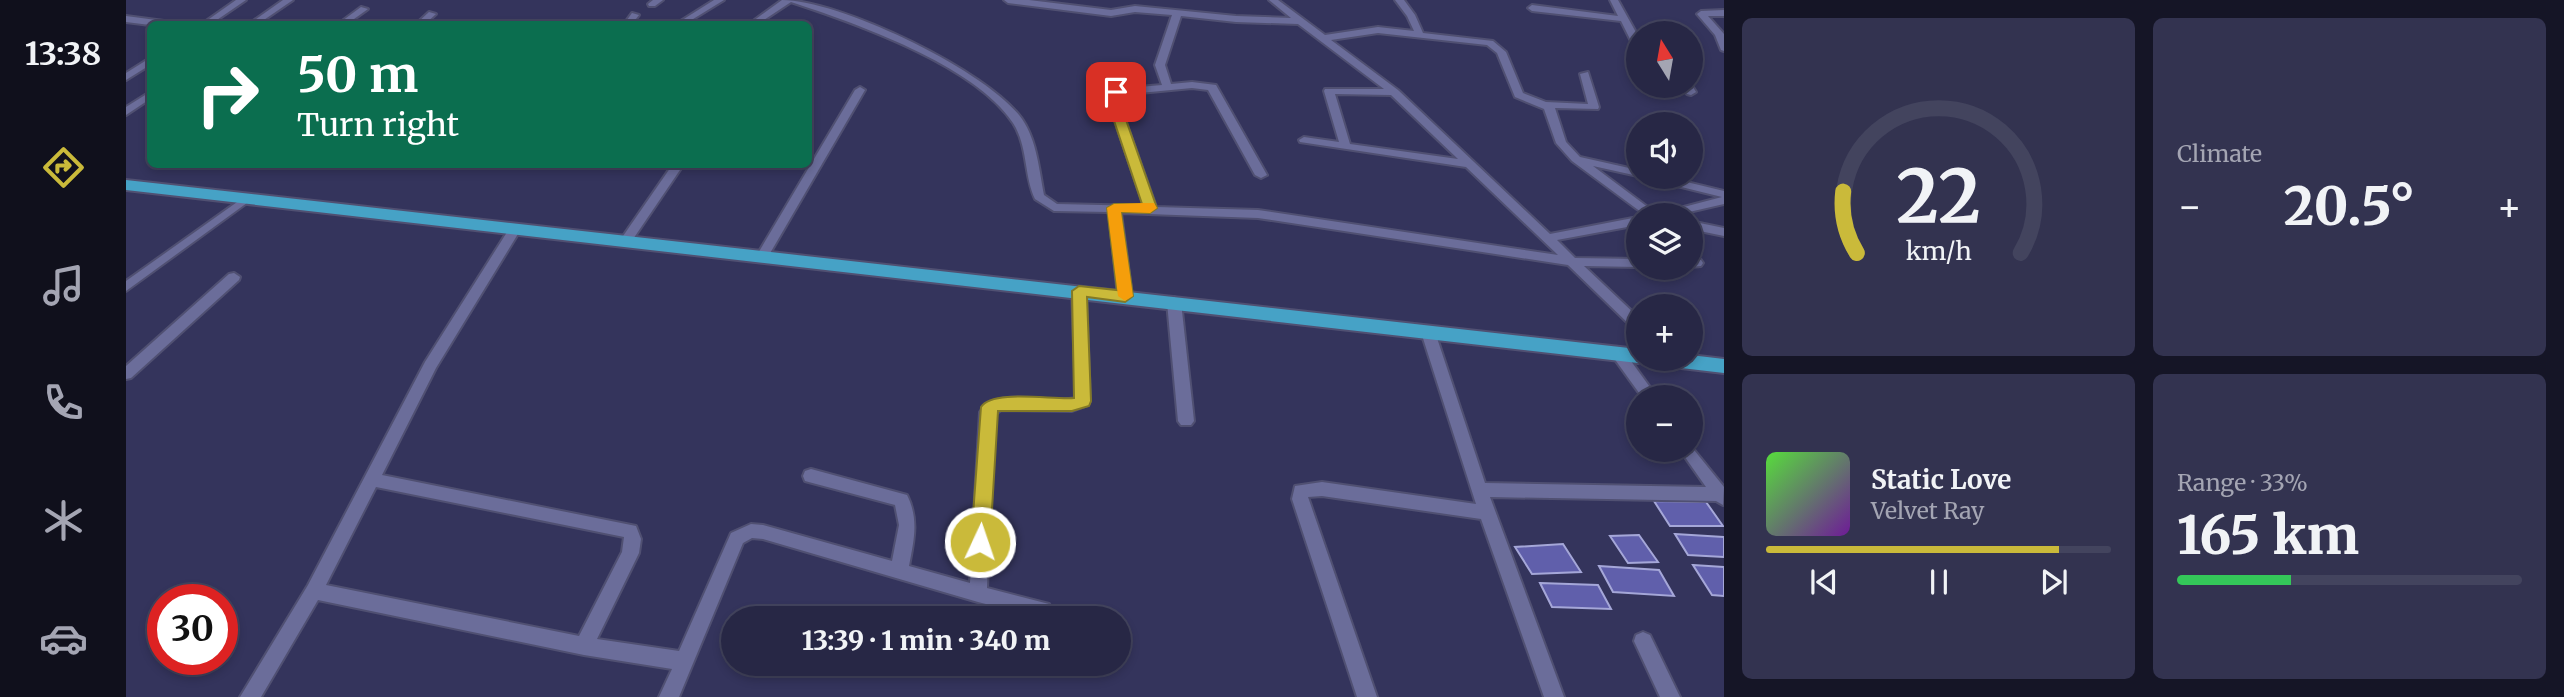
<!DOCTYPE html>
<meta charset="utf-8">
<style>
:root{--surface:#272745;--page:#333350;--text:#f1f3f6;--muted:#a4a5b3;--line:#43445e;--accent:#caba3a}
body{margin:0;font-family:Merriweather,serif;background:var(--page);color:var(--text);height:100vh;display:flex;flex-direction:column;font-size:26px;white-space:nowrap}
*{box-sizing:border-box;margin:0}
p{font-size:23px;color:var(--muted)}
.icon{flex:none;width:38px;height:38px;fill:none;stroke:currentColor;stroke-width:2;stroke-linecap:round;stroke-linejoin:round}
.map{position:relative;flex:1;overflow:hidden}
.details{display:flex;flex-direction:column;gap:18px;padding:18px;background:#151526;width:840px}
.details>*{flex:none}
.banner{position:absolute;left:21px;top:21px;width:665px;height:147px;border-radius:10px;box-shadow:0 4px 10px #0003,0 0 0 2px var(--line);background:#0b6e4f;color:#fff;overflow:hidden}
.needle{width:46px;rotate:349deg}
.controls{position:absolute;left:1500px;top:21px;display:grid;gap:14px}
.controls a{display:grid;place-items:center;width:77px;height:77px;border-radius:50%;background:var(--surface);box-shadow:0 4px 10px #0003,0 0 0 2px var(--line);font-size:35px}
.speed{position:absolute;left:21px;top:584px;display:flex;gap:14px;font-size:35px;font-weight:700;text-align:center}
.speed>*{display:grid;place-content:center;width:91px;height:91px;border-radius:50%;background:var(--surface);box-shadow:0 4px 10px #0003,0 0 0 2px var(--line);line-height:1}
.speed .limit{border:10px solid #d22;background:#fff;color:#111}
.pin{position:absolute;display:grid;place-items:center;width:60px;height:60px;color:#fff;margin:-30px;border-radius:14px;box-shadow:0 4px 10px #0006}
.me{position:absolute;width:77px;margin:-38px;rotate:3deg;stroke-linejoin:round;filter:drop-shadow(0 0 5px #0008)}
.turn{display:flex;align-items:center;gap:24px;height:147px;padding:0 35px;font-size:32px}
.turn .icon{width:91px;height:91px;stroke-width:2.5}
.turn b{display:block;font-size:49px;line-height:60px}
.big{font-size:52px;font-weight:800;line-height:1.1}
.details .widget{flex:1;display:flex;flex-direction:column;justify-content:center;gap:10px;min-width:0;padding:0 24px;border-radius:10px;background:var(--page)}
.details .dial{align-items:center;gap:0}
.dial svg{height:182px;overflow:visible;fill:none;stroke:var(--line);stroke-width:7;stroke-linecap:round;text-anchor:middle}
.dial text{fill:var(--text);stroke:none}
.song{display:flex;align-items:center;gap:21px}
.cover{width:84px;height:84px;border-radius:10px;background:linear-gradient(135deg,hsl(110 70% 55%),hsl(280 70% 35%))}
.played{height:7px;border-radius:4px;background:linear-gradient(90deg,var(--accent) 85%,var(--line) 85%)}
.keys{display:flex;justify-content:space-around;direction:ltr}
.heat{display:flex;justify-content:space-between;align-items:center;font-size:38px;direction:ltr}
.charge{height:10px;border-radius:5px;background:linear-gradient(90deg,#34c759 33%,var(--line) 0)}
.details .tiles{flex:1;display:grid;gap:18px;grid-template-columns:repeat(2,1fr)}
.trip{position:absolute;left:595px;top:606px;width:410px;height:70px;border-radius:35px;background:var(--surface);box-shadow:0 4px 10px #0003,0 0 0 2px var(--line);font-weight:800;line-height:70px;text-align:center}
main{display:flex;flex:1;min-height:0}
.menu{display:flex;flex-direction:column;width:126px;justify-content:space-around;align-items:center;background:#10101c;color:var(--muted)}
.menu .icon{width:49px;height:49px}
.menu .on{color:var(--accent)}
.menu b{font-size:32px;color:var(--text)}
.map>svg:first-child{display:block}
.building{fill:#605fab;stroke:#a5a7d8;stroke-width:2}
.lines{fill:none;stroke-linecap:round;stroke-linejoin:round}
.minor-casing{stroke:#505072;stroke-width:4}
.trunk-casing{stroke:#505072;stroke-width:4}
.minor{fill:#6b6d9a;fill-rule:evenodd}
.trunk{fill:#46a2c6;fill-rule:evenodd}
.route{fill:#caba3a;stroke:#837926;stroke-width:2}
.slow{fill:#f59e0b}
</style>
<main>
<nav class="menu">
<b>13:38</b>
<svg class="icon on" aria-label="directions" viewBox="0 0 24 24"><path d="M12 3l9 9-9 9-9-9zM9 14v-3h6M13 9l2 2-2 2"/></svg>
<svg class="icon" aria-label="music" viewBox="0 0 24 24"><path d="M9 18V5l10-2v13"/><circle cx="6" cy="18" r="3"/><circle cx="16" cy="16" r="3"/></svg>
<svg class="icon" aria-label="phone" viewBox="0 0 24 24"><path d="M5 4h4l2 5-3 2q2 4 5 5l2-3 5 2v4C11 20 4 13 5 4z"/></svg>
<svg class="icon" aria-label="climate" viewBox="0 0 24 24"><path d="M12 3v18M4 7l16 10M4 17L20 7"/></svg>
<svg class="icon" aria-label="car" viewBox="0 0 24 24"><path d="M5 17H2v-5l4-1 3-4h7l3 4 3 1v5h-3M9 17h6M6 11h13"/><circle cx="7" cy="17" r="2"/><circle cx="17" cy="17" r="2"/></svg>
</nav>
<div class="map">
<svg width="1598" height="697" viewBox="0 0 1598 697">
<rect width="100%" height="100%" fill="#34345c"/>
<g class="building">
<path d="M1528,501L1580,502L1597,526H1544Z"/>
<path d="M1549,534L1598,537V557L1562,555Z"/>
<path d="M1513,535L1532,562L1502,563L1484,536Z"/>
<path d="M1437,544L1455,572L1406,574L1389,547Z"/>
<path d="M1567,565L1598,567V596L1586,595Z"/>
<path d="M1473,566L1533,570L1548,596L1487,592Z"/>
<path d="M1414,583L1472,585L1485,609L1426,607Z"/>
</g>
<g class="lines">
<defs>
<g id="minor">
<path d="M110,0H120L85,24H76Z"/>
<path d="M157,0H167L132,24H123Z"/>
<path d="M527,0H537L529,6H523L522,4Z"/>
<path d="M588,0H598L559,24H550Z"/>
<path d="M656,0C714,0 862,71 896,119C911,141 913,170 918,195L931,204L1018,206L981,97L990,89L1036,85L1029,65L1046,15L1009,12L985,16L882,3L878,0H903L985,10L1009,6L1110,16L1165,18L1143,0H1152L1199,35L1252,27L1288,31L1281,16L1269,0H1278L1289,15L1297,33L1367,41L1380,52L1397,93L1420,102L1462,104L1454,74L1462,72L1473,107L1472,109L1429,108L1440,142L1454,157L1512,170V176L1467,166L1531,214L1596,197L1523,179L1522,177H1540L1598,191V204L1550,215H1519L1446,161L1430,143L1418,109L1389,97L1371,53L1361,45L1252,33L1205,40L1272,90L1424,234L1512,217V225L1431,240L1449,258L1512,259V267L1458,266L1512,317V330L1507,328L1442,265L1132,218L995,213L1006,296L999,300L992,296L983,212L928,211L909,199C898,176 902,146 887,123C849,65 729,23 665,2L632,24H623ZM1055,16L1110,22L1172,24L1258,89H1199L1198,91L1213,142L1178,137L1173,140L1174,142L1340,167L1432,255L1132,210L1030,207L991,97L993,95L1066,88L1082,90L1129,175L1135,178L1141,175L1090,85L1066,82L1045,84L1039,65ZM1209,94L1265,95L1332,159L1224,144Z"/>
<path d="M1484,0H1492L1512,36V48L1507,45L1495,21L1406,11L1402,8L1406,5L1492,16Z"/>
<path d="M235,7L242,9L221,24H212Z"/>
<path d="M1598,10V16H1582L1598,34V51L1595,50L1589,35L1571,14L1575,11Z"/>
<path d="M303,12L310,14L299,24H290Z"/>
<path d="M506,13L513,15L506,24H498Z"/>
<path d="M0,16L38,21L42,24L24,25L0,22Z"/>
<path d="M24,58V65L0,80V73Z"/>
<path d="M1565,84L1570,92L1565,95L1561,94L1556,86H1564Z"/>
<path d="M734,87L739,90L643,255L637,259L633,258L631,255L729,90Z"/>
<path d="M24,92V99L0,115V107Z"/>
<path d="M547,164H558L503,245H495L493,242L495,239Z"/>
<path d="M121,195L127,198L125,200L0,291V281Z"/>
<path d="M1564,221L1598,228V236L1564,229Z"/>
<path d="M389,225L395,229L310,368L256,475L510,526L515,539L513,553L471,639L553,651L605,533L625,524L637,525L766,561L773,525L769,505L679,481L677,476L679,471L685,469L781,495C793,519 788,540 783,566L844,583L854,412C871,385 922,405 950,398L946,291L953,287L960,291L964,401L962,405L946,411L875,410L868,415L861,588L923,604L926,610L923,616L914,618L852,602L637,539L626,538L617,543L553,697H533L546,669L458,655L192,600L135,697H114L182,585L299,362L383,229ZM250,487L498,537L496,552L453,636L200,585Z"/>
<path d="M1564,259L1575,260L1577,263L1575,266L1564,267Z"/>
<path d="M108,273L114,277L113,280L5,378L0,379V366L103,274Z"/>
<path d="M1048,297L1055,302L1068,421L1065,425H1055L1052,421L1041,302Z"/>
<path d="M1302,327L1309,332L1359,483L1580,487L1554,450H1564V445L1598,487L1597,505L1590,501L1364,497L1438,697H1418L1355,519L1196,496L1182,497L1251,697H1231L1166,499L1169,486L1196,482L1350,504L1295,332Z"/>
<path d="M1492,349L1497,350L1531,397H1516L1485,354Z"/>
<path d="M1517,632L1524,635L1554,697H1534L1508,641L1510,635Z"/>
</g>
<g id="trunk">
<path d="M0,180L1512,349V359H1520L1512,363L0,190Z"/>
<path d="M1564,355L1598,359V373L1538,366L1528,359H1564Z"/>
</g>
</defs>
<use href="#minor" class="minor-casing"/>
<use href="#trunk" class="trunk-casing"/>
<use href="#minor" class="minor"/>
<use href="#trunk" class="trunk"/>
</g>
<path class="route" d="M986,89L995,92L992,97L1031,208L1024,213L995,212L1007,296L999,302L961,297L965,401L963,406L946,411H872L864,542L861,548L854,551L848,548L845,542L855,407C866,389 927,400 948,398L946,291L953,286L991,290L981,208L988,204H1016L980,97Z"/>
<path class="slow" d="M1018,203H1028L1031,208L1024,213L995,212L1007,296L999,301L992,296L981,208L988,204Z"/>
</svg>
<div class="controls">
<a><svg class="needle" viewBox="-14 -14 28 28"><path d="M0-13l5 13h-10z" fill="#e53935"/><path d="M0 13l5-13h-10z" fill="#a4a5b3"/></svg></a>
<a><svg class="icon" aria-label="sound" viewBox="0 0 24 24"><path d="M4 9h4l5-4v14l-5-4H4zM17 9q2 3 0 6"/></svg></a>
<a><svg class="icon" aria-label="layers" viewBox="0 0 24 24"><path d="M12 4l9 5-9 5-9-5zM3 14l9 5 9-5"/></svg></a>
<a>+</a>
<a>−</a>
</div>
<div class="speed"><div class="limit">30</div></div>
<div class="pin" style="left:990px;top:92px;background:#d93025"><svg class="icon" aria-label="arrive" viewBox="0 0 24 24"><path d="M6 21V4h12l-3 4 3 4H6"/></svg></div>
<svg class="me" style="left:854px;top:542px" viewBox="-20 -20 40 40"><circle r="17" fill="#caba3a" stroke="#fff" stroke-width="3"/><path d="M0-11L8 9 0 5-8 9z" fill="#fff"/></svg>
<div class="trip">13:39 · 1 min · 340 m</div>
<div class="banner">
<div class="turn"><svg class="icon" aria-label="right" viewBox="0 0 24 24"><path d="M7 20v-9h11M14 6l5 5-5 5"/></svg><div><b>50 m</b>Turn right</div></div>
</div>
</div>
<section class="details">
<div class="tiles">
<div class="widget dial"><svg viewBox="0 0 100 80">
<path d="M14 69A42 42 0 1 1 86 69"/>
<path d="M14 69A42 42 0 0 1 8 42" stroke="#caba3a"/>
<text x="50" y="56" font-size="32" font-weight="700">22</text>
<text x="50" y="72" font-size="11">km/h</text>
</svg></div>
<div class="widget"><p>Climate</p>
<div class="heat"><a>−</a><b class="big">20.5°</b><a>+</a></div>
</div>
<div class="widget">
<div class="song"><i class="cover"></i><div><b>Static Love</b><p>Velvet Ray</p></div></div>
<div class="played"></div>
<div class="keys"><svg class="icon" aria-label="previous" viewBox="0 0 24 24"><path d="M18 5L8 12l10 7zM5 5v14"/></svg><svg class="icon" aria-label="pause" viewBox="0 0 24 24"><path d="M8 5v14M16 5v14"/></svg><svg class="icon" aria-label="next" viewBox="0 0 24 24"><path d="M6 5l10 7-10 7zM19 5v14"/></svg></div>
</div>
<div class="widget"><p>Range · 33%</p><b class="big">165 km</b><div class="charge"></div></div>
</div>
</section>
</main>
